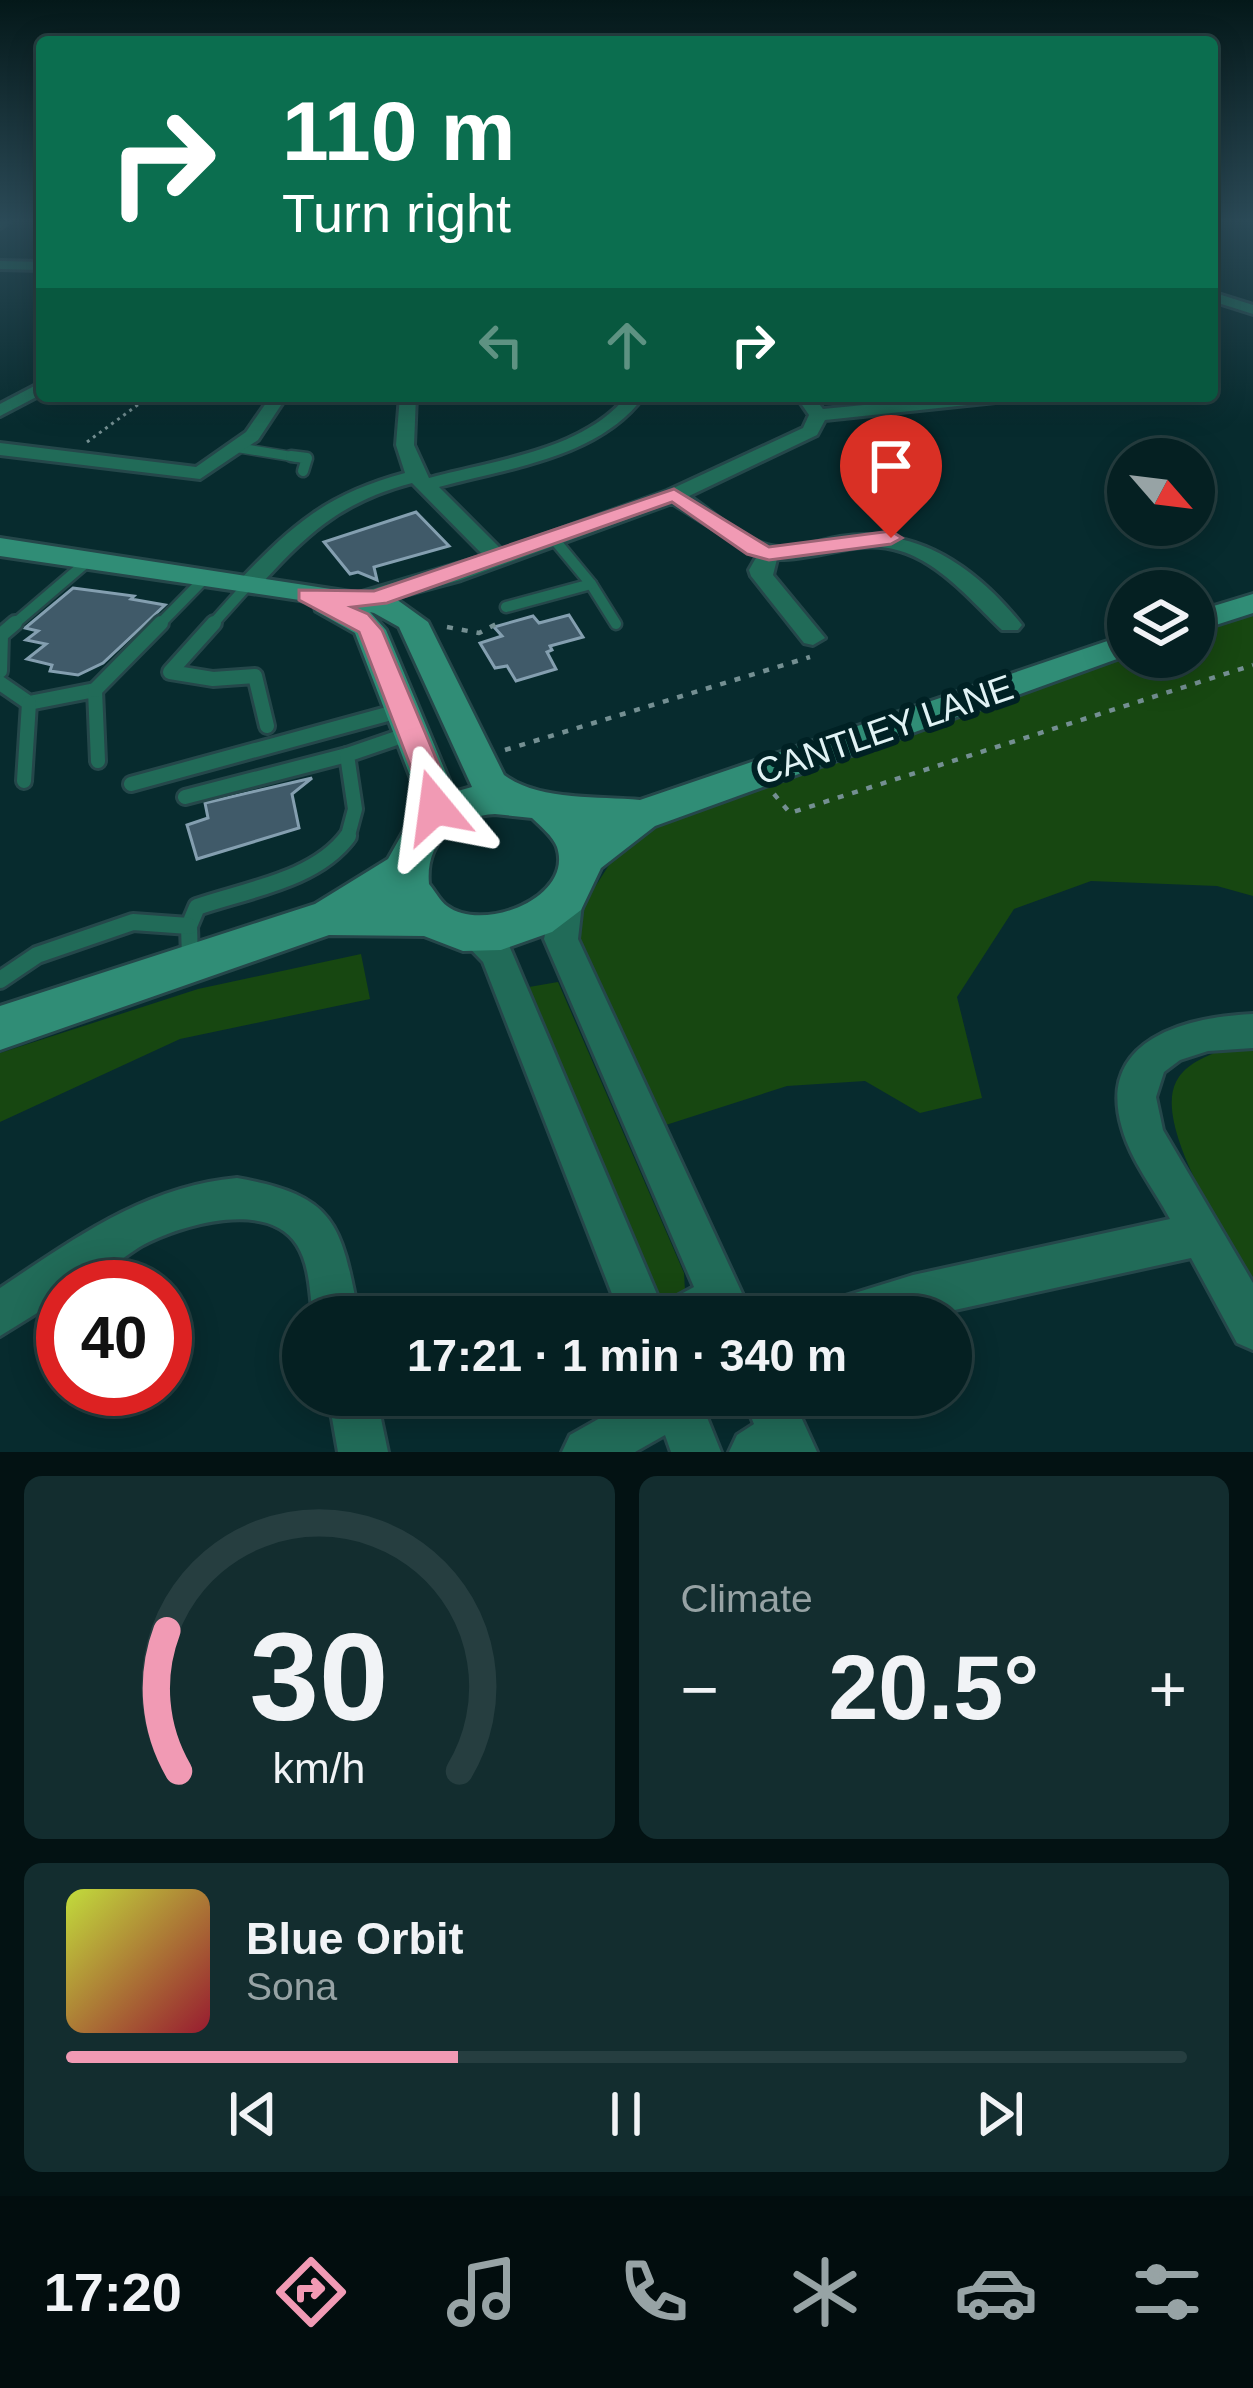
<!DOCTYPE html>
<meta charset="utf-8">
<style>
:root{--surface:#052022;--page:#132d2f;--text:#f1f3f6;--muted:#97a3a5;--line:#263e40;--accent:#f19ab4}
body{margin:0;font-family:Helvetica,sans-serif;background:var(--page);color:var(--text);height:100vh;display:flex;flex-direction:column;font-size:45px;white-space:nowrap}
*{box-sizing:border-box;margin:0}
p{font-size:39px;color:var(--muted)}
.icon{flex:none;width:66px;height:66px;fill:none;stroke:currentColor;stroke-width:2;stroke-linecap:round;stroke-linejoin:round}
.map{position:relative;height:1452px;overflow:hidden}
.drawer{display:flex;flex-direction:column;gap:24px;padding:24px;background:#031213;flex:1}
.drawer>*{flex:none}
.hud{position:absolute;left:36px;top:36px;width:1182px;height:366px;border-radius:12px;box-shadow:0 6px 30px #0003,0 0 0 3px var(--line);background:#0b6e4f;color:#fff;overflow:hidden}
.needle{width:78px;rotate:118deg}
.buttons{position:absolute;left:1107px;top:438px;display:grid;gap:24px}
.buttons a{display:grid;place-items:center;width:108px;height:108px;border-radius:50%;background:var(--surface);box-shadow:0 6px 30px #0003,0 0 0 3px var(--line);font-size:60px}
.speed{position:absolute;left:36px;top:1260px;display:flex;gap:24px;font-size:60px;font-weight:700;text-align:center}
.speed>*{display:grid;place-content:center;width:156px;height:156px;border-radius:50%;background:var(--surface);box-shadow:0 6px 30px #0003,0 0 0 3px var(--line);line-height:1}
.speed .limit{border:18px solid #d22;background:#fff;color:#111}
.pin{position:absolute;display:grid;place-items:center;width:102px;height:102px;color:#fff;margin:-123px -51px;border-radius:50% 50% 50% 0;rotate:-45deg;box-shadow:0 0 12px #0007}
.pin .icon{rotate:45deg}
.me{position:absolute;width:132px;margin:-66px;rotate:344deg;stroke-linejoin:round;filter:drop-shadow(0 0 9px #0008)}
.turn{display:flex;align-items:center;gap:42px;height:252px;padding:0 48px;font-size:54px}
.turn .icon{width:156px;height:156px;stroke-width:2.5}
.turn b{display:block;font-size:84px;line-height:102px}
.lanes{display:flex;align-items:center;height:114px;padding:0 48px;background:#0003;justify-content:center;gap:60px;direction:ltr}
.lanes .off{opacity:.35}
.big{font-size:90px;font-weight:600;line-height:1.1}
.drawer .widget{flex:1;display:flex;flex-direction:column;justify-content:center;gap:18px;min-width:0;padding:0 42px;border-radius:18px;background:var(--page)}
.drawer .dial{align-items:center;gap:0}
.dial svg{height:312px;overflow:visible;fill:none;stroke:var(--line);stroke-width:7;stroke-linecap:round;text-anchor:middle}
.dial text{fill:var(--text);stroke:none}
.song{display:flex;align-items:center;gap:36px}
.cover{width:144px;height:144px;border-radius:18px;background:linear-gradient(135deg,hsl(70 70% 55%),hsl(350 70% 35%))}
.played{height:12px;border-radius:6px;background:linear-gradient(90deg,var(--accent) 35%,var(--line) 35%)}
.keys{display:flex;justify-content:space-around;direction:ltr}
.heat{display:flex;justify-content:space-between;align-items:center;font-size:66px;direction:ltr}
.drawer .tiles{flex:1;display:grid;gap:24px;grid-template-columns:1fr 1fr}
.widget:last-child{grid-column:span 2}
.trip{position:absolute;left:282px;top:1296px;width:690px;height:120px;border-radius:60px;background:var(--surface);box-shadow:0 6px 30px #0003,0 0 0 3px var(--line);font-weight:600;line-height:120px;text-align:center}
.tabs{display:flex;height:192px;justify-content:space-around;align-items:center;background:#020d0e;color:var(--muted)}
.tabs .icon{width:84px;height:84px}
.tabs .selected{color:var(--accent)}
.tabs b{font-size:54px;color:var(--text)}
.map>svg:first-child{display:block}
.green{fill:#174711}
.building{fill:#405a69;stroke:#849fb0;stroke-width:3}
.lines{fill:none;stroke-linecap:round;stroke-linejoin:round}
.lane-far3-casing{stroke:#25474a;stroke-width:12}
.lane-far2-casing{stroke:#25474a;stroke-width:15}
.lane-far1-casing{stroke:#25474a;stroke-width:20}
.lane-casing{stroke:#25474a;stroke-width:22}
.street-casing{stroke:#25474a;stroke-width:6}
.secondary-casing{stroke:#25474a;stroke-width:6}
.path-far1{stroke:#748f92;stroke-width:3;stroke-dasharray:3 4.5;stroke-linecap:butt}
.path{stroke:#748f92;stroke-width:4.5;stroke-dasharray:6 9;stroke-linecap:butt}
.lane-far3{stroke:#216b58;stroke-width:9}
.lane-far2{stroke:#216b58;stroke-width:10}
.lane-far1{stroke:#216b58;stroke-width:14}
.lane{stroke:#216b58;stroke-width:16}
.street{fill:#216b58;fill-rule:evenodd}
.secondary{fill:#308d76;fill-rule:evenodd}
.route{fill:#f19ab4;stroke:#9d6475;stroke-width:3}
.labels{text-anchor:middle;stroke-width:12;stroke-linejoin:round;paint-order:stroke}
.street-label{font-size:36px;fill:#e0f2f4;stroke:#002124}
</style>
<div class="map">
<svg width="1253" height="1452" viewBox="0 0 1253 1452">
<rect width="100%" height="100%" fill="#072b2e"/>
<g class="green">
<path d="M1253,605V896L1217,886L1091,881L1014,909L957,997L982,1098L920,1113L865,1081L787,1086L644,1132L561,940L641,815L1128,648V657H1194V625Z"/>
<path d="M361,954L370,999L180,1039L0,1122V1053L198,989Z"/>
<path d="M558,982L684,1273L685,1290L676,1299H664L652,1291L529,987Z"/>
<path d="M1231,1047L1253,1051V1282C1229,1240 1153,1127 1176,1082C1186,1062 1211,1054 1231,1047Z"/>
</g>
<g class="building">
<path d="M416,512L449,546L374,567L377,580L358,572L350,574L324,542Z"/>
<path d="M73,588L134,596L131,599L165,605L103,663L78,675L50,671L52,665L27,659L46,644L26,640L38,631L25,628Z"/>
<path d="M569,615L583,637L550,646L552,650L547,652L556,669L516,681L507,666L495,668L480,643L502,636L494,627L533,616L539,623Z"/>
<path d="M312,778L292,794L299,828L197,859L187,825L208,818L205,803Z"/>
</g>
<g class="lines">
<defs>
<path id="lane-far3" d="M240,448L307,459"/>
<g id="lane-far2">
<path d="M291,456L307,458L303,471"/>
<path d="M591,584L616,624"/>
<path d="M506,607L591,584L553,538"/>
<path d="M12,626L88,561"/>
<path d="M158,626L203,580"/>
<path d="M211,626L246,587"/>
</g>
<g id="lane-far1">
<path d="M214,623L170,672L213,679L255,676L267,726"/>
<path d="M0,671L1,635L15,623"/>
<path d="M0,683L29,703L95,690L98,761"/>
<path d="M95,690L161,623"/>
<path d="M24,781L29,703"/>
<path d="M131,784L402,710"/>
<path d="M185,797L347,755"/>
<path d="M347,839L355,809L347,755L411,733"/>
</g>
<g id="lane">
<path d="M190,959L189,926L197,907C246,890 316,880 348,836"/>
<path d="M0,980L37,955L133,922L189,926"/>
</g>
<g id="street">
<path d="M0,222H9L0,228Z"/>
<path d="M0,261L42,262V270L0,269Z"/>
<path d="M1212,292L1253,305V314L1212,301Z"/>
<path d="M42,382V394L0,416V404Z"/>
<path d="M271,396H287L258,440L200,479L0,455V443L196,467L246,432Z"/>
<path d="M400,396H416L414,445L429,478C494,460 582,451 627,396H644C599,458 508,468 439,487L502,550L667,491L803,428L809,415L796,396H813L823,409L955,396H1013L1005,401L825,420L817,435L689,496C712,511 740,538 767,545C790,552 817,541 840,537C916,525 976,567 1022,625L1018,630H1002C961,591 923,541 861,547C832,550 805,560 777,559L773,575L825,638L813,645L804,643L751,576L749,570L757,556L672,503L461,580L360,607L352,605L348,600L352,595L484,556L412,483C337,503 305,536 254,592H238V582C293,524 327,494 405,473L396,445Z"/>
<path d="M567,882L578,886L583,895L578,939L753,1317H621L483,962L453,931L458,921L470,917L508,943L664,1311L668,1301L694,1287L544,939L556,886Z"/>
<path d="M1253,1014V1048L1208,1051L1180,1060L1164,1072L1156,1097L1163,1130L1253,1283V1350L1237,1343L1191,1258L923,1317H822L829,1301L913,1275L1170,1219C1154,1189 1131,1161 1122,1128C1096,1039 1186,1017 1253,1014Z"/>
<path d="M237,1178C337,1196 341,1224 359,1317H313C310,1295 310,1265 297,1245C268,1199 181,1225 143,1245C119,1259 91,1287 63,1287V1297L0,1336V1288C75,1238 146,1186 237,1178Z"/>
<path d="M328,1395H376L388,1452H338Z"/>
<path d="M641,1395H698L721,1452H671L665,1435L635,1452H562L570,1435Z"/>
<path d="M742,1395H791L817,1452H729L737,1435L754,1424Z"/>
</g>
<g id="secondary">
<path d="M0,538L396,599L428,622L504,775C539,801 597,796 640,800L1128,634V655L655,826L601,868L581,910L552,932L501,950L463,951L424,936L329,935L0,1050V1006L315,904L388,859L410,820L417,794L355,633L316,611L313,602L0,556ZM370,612L374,613L399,627L472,787L454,792L386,630ZM495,814L532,818C540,826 553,836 557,847C574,898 482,933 447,906C440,901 435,891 429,884C425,842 455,816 495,814Z"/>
<path d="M1253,594V613L1194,632V612Z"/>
</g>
</defs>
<use href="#lane-far3" class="lane-far3-casing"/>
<use href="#lane-far2" class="lane-far2-casing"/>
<use href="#lane-far1" class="lane-far1-casing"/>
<use href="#lane" class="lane-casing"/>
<use href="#street" class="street-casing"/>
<use href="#secondary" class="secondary-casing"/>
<g class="path-far1">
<path d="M87,442L150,396"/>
<path d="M492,626L498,623"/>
</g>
<g class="path">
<path d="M447,627L479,633L498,623"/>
<path d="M505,750L810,657"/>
<path d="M774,794L790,813L1253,665"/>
</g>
<use href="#lane-far3" class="lane-far3"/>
<use href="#lane-far2" class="lane-far2"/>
<use href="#lane-far1" class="lane-far1"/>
<use href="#lane" class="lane"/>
<use href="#street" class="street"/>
<use href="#secondary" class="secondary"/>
</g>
<linearGradient id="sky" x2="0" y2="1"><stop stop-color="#041819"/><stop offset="0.52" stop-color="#2b4a57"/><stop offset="1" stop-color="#2b4a57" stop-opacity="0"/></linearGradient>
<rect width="1253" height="425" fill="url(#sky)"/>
<path class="route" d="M674,489L769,547L891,531L902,538L891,544L769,560L747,554L672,502L387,603L352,607L368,614L382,630L451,794L446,815H424L421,794L359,632L299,600V590L374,591Z"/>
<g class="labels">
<g class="street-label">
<text transform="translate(884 729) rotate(-19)" y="13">CANTLEY LANE</text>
</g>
</g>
</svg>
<div class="buttons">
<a><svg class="needle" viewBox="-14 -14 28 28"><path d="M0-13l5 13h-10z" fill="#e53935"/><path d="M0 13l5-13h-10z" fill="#97a3a5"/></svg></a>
<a><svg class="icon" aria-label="layers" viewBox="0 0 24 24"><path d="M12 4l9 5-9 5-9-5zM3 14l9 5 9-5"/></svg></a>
</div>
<div class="speed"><div class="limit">40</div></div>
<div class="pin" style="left:891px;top:538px;background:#d93025"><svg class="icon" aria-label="arrive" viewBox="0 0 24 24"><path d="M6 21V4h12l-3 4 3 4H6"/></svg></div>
<svg class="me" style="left:435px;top:807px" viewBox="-20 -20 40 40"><path d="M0-17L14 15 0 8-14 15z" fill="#f19ab4" stroke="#fff" stroke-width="4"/></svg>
<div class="trip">17:21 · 1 min · 340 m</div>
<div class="hud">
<div class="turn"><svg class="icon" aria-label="right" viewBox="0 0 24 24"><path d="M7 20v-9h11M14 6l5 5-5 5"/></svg><div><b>110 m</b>Turn right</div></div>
<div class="lanes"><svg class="icon off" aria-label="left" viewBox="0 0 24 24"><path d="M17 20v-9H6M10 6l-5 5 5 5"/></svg><svg class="icon off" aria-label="ahead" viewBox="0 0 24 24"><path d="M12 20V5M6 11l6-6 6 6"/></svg><svg class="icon" aria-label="right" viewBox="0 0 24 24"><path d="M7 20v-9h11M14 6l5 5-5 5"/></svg></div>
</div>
</div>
<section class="drawer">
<div class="tiles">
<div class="widget dial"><svg viewBox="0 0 100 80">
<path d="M14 69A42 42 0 1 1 86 69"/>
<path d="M14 69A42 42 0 0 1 11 33" stroke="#f19ab4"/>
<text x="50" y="56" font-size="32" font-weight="700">30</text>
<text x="50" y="72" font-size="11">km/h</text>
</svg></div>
<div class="widget"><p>Climate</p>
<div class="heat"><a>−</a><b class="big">20.5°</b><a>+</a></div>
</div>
<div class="widget">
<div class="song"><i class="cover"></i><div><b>Blue Orbit</b><p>Sona</p></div></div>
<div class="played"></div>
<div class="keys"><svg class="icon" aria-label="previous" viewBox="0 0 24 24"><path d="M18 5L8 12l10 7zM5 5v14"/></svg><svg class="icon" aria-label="pause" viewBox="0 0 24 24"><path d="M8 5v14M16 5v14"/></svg><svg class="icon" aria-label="next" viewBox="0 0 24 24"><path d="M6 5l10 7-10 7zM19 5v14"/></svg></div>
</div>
</div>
</section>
<nav class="tabs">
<b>17:20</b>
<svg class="icon selected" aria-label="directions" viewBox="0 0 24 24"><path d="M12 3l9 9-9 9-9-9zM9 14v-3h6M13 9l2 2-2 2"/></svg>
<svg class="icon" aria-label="music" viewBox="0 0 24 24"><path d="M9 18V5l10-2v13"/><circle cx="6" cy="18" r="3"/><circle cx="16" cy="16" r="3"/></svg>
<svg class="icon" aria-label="phone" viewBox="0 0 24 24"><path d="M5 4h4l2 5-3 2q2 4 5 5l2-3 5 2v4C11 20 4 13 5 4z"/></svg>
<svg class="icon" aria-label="climate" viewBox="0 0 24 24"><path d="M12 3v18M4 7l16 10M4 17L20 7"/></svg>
<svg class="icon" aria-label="car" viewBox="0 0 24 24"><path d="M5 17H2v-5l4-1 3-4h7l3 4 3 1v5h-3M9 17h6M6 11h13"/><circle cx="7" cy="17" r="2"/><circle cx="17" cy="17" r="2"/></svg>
<svg class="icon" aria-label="filters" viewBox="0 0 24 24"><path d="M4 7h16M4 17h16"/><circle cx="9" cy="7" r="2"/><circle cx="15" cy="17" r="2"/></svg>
</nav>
